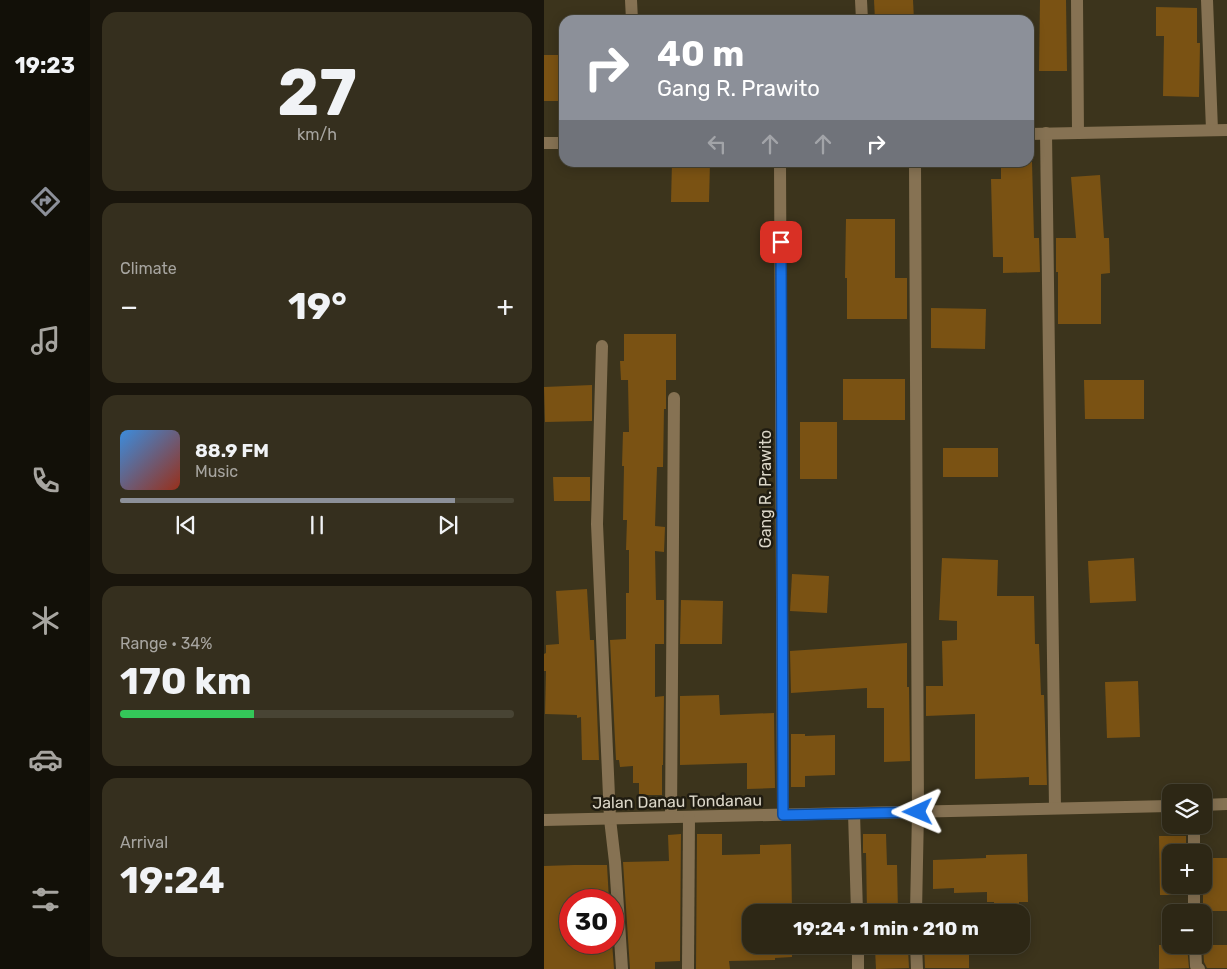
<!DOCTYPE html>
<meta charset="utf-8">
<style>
:root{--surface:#2d2715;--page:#352f1e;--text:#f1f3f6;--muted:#a7a5a0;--line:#484434;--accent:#8c9099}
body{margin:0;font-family:Rubik,sans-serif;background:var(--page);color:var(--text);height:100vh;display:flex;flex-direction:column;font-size:19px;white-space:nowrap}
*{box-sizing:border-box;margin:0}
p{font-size:16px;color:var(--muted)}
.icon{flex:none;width:28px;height:28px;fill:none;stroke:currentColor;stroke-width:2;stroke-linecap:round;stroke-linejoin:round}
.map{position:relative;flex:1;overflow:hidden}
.drawer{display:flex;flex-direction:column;gap:12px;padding:12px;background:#19150c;width:454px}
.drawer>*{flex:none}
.guide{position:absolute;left:15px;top:15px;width:475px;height:152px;border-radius:15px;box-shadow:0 2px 12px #0003,0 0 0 1px var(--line);background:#8c9099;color:#fff;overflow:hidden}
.buttons{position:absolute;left:618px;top:784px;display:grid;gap:10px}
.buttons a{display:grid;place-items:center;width:50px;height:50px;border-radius:10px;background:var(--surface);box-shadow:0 2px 12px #0003,0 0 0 1px var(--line);font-size:25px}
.speed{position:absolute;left:15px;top:889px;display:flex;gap:10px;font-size:25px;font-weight:700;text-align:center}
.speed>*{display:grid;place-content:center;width:65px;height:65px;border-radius:50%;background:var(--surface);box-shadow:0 2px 12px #0003,0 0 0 1px var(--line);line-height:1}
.speed .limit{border:8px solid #d22;background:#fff;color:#111}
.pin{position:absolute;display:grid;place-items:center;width:42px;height:42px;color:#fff;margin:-21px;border-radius:10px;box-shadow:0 2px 8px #0006}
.me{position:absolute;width:55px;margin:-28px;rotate:269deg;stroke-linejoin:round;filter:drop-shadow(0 0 4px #0008)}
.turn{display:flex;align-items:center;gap:18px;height:105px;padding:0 15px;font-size:22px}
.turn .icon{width:65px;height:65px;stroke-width:2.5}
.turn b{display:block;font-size:35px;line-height:42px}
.lanes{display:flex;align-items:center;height:48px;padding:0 15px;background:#0003;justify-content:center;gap:25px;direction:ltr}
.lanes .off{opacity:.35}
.big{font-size:38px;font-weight:700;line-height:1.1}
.drawer .tile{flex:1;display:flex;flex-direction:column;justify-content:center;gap:8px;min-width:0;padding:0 18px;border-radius:15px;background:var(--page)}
.drawer .dial{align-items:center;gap:0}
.dial b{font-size:65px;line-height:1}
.song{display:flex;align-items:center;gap:15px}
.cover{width:60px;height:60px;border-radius:8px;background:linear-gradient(135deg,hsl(210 70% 55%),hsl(10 70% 35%))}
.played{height:5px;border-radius:2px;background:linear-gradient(90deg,var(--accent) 85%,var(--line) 85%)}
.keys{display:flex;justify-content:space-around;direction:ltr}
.heat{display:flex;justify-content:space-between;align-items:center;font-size:28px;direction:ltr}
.charge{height:8px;border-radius:4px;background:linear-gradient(90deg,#34c759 34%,var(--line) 0)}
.trip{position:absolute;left:198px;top:904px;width:288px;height:50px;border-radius:15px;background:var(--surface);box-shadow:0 2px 12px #0003,0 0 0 1px var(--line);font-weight:700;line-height:50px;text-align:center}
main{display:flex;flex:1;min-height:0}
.menu{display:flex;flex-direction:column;width:90px;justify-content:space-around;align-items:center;background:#121008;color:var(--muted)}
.menu .icon{width:35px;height:35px}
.menu .on{color:var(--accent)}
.menu b{font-size:22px;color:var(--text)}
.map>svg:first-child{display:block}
.building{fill:#7a5213}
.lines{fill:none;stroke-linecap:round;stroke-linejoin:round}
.minor{stroke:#867253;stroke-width:12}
.route-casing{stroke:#114b97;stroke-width:12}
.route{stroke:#1a73e8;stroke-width:9}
.labels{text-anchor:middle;stroke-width:5;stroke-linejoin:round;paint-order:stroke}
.street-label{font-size:16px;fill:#dbd6c8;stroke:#201c11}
</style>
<main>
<nav class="menu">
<b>19:23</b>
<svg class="icon on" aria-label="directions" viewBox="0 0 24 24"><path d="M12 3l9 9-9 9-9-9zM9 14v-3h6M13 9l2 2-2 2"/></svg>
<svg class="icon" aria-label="music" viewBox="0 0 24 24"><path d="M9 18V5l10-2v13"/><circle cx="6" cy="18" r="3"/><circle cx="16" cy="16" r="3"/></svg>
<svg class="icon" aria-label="phone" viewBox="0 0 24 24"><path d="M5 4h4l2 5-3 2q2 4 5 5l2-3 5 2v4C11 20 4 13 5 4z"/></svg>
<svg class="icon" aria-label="climate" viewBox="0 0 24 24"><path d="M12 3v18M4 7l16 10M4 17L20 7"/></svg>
<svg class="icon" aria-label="car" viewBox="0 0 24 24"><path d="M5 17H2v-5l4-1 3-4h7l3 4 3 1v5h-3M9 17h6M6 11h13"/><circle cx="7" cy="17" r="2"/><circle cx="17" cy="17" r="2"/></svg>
<svg class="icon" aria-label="filters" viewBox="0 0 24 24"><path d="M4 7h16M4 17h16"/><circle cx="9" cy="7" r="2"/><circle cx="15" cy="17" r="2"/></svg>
</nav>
<section class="drawer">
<div class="tile dial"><b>27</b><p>km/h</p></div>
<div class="tile"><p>Climate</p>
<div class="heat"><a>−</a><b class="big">19°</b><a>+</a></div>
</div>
<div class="tile">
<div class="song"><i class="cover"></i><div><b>88.9 FM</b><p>Music</p></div></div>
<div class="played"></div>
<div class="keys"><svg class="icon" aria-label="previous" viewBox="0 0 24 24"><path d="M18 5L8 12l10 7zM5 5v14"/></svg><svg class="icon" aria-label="pause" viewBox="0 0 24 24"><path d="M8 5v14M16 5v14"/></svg><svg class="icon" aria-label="next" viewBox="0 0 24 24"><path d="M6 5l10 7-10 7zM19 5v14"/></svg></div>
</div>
<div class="tile"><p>Range · 34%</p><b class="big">170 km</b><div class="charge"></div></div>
<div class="tile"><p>Arrival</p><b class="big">19:24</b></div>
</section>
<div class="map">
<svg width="684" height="969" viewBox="0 0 684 969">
<rect width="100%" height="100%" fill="#3c341c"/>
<g class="building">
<path d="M330,0H369L370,20H331Z"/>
<path d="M496,0H522L523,71H495Z"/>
<path d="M612,7L653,8V43H656L655,97L619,96L620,36H612Z"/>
<rect x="0" y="55" width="20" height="46"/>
<path d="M128,162H166L165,202H127Z"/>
<path d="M457,162H488L490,238H495L496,272L459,273V257H449L447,179H457Z"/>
<path d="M556,175L560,238H565L566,273L557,274V324H514V272H512V238H532L527,177Z"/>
<path d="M302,219H351V278H363V319H303V278H301Z"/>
<path d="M387,308L442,309L441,349L387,348Z"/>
<path d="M80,334H132V380H122V409H120L119,467H113L111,526L121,527L120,552L111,551L112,600H120V644H111V697L120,696L119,765H118V795H95V783H89V766L76,767L75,760H72L66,640L82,639V593H85V550H82L83,520H79L80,466H78L79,432H85L84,380H77L76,361H80Z"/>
<rect x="299" y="379" width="62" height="41"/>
<path d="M540,380H600V419H541Z"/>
<path d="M48,385V421L1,422L0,387Z"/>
<rect x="256" y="422" width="37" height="57"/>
<rect x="399" y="448" width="55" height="29"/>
<path d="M9,477H46V501H10Z"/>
<path d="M398,558L454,560L453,596H490L491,644H495L497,695H500L503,785H485V777L431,779V714L382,716V686H399L398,641L413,640V621L395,620Z"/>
<path d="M590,558L592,601L546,603L544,561Z"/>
<path d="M248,574L285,576L283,613L246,611Z"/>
<path d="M43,589L46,640H50L55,760H38L37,717L33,718V715L1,714L2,671H0V654L2,653V645L15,644L12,591Z"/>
<path d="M137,600L179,601L178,644H136Z"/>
<path d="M363,643V687H365L366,761L340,762V708H323V688L247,693L246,651Z"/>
<path d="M594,681L596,737L563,738L561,682Z"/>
<path d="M175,695L176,715L230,713L231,788L203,789V763L136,765V696Z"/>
<path d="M247,734H261V736L291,735V775L261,776V787H247Z"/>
<path d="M137,834L136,961L111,962V969H86L79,862L125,861L124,835Z"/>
<path d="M153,834H178V855L216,854V845L247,844L248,912H206V945H248V957L231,958V960L185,961L186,969H152Z"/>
<path d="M319,834H342L343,865H353L354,912H323L322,853H319Z"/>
<path d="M615,836H642V852H626V885H642V895H616Z"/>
<path d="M483,854L484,902H475V912H450V902H443V892L410,893V888L389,889V860L442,858V855Z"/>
<rect x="659" y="858" width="25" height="53"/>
<path d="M30,865H63L65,900H26V942H68L70,969H0V866Z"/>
<path d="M380,945H425V968H381Z"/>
<path d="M450,945H476V952L451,953Z"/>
<path d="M615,945H643L645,968L615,969Z"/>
<path d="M659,945H684V968H663L660,962Z"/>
<path d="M331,949H364L365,968L332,969Z"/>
</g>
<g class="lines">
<g class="minor">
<path d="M87,0L88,20"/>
<path d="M317,0L318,20"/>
<path d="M533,0L534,133"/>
<path d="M663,0L668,130"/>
<path d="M502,133L511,808"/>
<path d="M485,134L684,130"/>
<path d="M0,143H20"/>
<path d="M236,162L239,815"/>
<path d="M371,162L374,812L372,912"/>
<path d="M58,346L53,524L66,819L71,862L78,969"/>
<path d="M659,805L684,804"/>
<path d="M310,813L313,912"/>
<path d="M127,817L130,398"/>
<path d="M0,820L626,806"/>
<path d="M650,852V825"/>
<path d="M650,885V912"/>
<path d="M314,945V969"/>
<path d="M372,945L373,969"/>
<path d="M651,945L652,966L655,969"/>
<path d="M144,969L145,817"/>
</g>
</g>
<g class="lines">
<defs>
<path id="route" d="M237,242L239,815L374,812"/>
</defs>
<use href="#route" class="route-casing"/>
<use href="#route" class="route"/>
</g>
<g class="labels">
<g class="street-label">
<text transform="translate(221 489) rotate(-90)" y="6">Gang R. Prawito</text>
<text transform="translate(133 801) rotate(-1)" y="6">Jalan Danau Tondanau</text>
</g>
</g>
</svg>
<div class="buttons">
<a><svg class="icon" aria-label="layers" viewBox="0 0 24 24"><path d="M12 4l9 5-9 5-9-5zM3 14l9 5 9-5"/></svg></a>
<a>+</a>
<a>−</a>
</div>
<div class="speed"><div class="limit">30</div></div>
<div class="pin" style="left:237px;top:242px;background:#d93025"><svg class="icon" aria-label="arrive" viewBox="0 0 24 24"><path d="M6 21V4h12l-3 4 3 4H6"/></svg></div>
<svg class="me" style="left:374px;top:812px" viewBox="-20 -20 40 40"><path d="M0-17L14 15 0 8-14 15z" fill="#1a73e8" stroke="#fff" stroke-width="4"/></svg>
<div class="trip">19:24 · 1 min · 210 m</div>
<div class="guide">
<div class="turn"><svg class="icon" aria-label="right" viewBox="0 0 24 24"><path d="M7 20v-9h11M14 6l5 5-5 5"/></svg><div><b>40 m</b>Gang R. Prawito</div></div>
<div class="lanes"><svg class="icon off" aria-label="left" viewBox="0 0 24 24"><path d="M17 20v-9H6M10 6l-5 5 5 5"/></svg><svg class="icon off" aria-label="ahead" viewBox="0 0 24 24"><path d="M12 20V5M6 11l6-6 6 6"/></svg><svg class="icon off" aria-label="ahead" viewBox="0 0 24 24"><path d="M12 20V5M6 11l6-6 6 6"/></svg><svg class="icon" aria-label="right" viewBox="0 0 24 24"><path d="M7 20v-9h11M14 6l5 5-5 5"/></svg></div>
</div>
</div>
</main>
